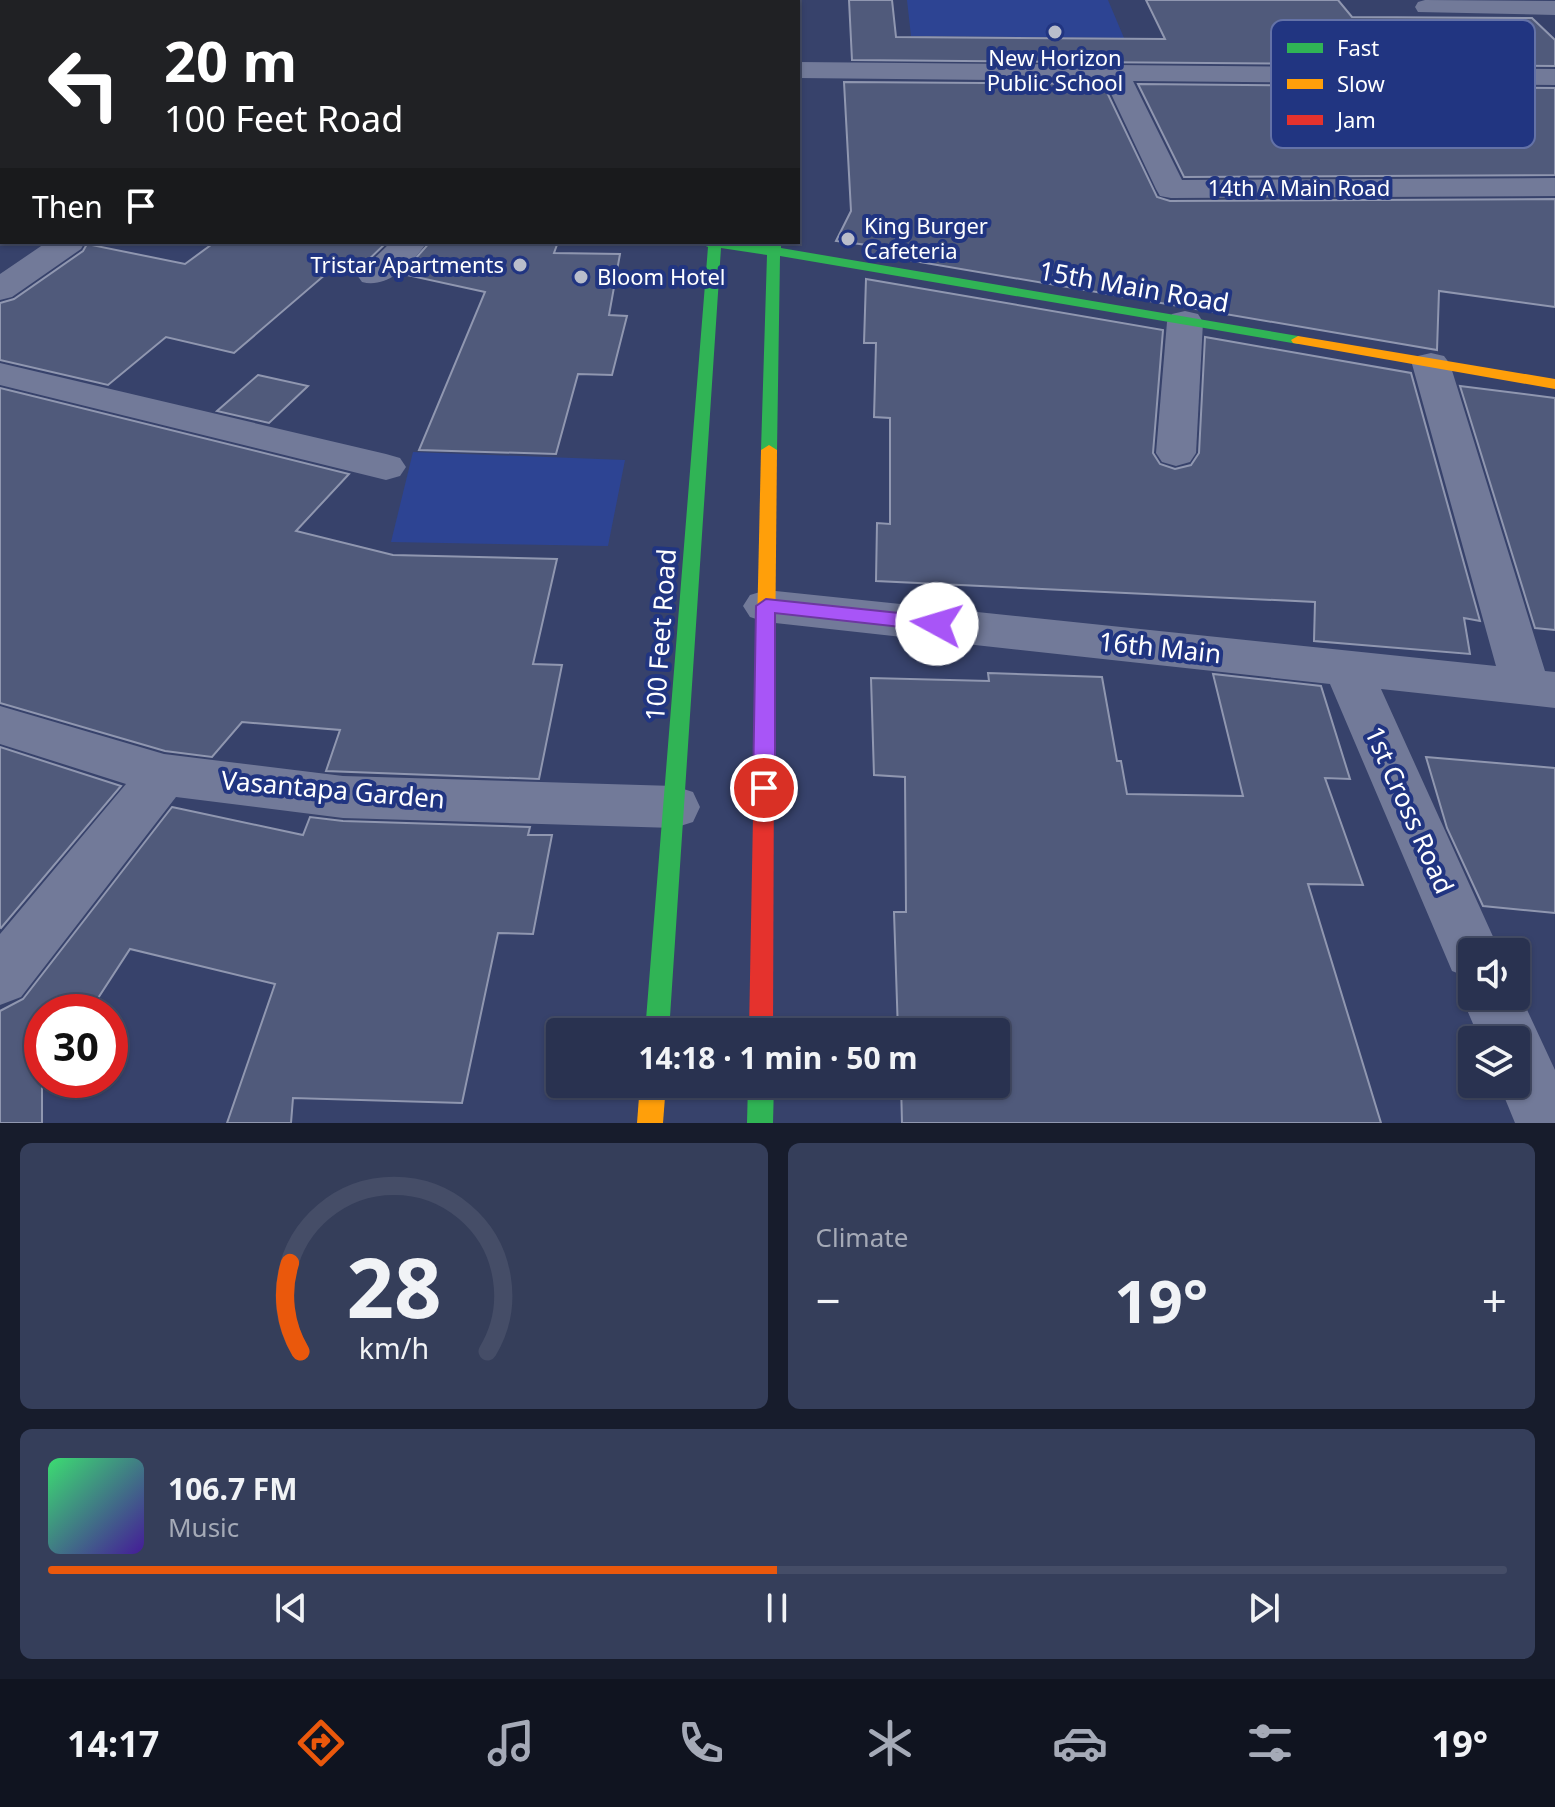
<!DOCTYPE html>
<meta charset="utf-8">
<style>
:root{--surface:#293250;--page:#353e5a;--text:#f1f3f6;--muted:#a5aab7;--line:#454d67;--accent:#ea580c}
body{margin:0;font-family:"Noto Sans",sans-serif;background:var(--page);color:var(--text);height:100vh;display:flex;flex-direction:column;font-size:30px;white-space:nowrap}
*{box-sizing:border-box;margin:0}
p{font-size:26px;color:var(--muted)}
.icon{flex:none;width:44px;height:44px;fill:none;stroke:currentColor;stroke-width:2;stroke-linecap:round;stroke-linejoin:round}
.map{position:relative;height:1123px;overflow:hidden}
.details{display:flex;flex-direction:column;gap:20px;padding:20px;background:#171c2c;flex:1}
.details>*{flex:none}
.top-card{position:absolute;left:0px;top:0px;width:800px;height:244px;box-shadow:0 2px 6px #0004,0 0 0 2px var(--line);background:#202124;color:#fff;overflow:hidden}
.fabs{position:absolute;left:1458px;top:938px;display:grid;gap:16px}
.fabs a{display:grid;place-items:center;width:72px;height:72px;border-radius:8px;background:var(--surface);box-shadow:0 2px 6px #0004,0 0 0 2px var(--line);font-size:40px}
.speed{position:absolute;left:24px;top:994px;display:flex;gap:16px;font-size:40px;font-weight:700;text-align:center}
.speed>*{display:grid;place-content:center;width:104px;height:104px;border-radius:50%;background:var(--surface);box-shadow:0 2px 6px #0004,0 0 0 2px var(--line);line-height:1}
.speed .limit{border:12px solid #d22;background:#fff;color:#111}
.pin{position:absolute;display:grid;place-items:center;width:68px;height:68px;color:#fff;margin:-34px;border:4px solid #fff;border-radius:50%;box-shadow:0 2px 8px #0007}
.me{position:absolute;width:88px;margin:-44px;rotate:276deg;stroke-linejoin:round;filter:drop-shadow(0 0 6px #0008)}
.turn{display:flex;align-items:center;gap:28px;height:168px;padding:0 32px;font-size:36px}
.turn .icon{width:104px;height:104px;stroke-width:2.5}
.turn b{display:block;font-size:56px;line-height:68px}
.then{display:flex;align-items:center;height:76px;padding:0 32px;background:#0003;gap:16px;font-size:30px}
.big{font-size:60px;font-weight:700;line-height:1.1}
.details .widget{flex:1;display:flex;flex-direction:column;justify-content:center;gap:12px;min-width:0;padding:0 28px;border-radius:12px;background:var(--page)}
.details .dial{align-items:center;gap:0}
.dial svg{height:208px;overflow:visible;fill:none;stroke:var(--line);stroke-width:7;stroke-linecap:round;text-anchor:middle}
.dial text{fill:var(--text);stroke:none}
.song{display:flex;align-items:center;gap:24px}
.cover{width:96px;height:96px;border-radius:12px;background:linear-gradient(135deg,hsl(140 70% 55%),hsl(260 70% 35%))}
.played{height:8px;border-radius:4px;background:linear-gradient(90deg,var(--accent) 50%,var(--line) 50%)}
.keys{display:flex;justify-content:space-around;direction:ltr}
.heat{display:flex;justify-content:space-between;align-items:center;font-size:44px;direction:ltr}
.details .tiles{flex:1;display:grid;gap:20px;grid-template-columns:1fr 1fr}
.widget:last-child{grid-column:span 2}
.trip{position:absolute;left:546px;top:1018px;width:464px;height:80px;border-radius:8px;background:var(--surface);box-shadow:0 2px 6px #0004,0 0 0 2px var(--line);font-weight:700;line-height:80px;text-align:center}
.tabs{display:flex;height:128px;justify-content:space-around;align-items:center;background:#101420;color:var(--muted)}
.tabs .icon{width:56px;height:56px}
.tabs .current{color:var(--accent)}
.tabs b{font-size:36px;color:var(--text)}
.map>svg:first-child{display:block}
.green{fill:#2d4493}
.building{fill:#505a7b;stroke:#9097b0;stroke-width:2}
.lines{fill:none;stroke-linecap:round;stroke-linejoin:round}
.street{fill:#727a99;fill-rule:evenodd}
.fast{fill:#30b455;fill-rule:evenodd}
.slow{fill:#ff9f0a;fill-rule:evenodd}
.jam{fill:#e5322d;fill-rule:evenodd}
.route{fill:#a855f7;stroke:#6d37a1;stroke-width:2}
.poi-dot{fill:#b9bdcb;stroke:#213581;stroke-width:3}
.labels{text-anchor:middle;stroke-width:8;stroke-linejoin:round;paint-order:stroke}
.far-poi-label{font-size:22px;fill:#fff;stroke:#213581;text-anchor:start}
.far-street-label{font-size:22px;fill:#fff;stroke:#213581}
.street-label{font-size:26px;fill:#fff;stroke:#213581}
.key{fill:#213581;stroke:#6472a7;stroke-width:2}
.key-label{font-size:22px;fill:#fff}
</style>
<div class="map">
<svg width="1555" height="1123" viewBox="0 0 1555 1123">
<rect width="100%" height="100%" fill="#37426b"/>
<g class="green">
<path d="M907,0H1108L1124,38L911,36Z"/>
<path d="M413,452L625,460L608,546L391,542Z"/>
</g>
<g class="building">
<path d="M849,0H892L896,37L1165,39L1146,0H1338L1352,17L1532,18L1555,40V66L852,60Z"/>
<path d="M844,82L1103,84L1157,197L1170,201L1555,199V307L1439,291L1437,350L867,253V245L836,241L851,211Z"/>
<path d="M1138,84L1555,88V175L1184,177Z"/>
<path d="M215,242H387L362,266L341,261L234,353L166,337L108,385L0,360V303L14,299L83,251L87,244L185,264Z"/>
<path d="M430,242H558L554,253L620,254L609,315L627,316L612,375L578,374L556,454L419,450L485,292L402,274Z"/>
<path d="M866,279L1163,330L1153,453L1160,464L1175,469L1191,465L1199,453L1205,337L1411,373L1480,621L1464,618L1470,654L1314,641L1315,602L876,581L877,523L890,524V418L874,417L876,343H864Z"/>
<path d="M258,375L308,386L269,423L217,411Z"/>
<path d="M1460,386L1555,398V630L1535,628Z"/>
<path d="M0,388L349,474L296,531L393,555L557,559L533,664L562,665L539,779L326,771L340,730L242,722L212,757L165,751L0,703Z"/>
<path d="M988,673L1102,677L1117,761H1121L1127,794L1243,796L1213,674L1321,686L1350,779L1325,778L1363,885L1308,884L1381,1123H902L901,1084H996V1032H898L894,912H906L905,777L874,775L871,678L989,681Z"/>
<path d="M0,747L121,786L1,928L0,927Z"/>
<path d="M1426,757L1555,768V913L1483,906L1447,828Z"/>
<path d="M172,807L303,835L310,817L343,821L530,827L528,835H552L533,934L498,933L462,1103L293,1098L291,1123H227L275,984L130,949L89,1012H42V1123H0V1011L23,999Z"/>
</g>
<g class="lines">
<g class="street">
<path d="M0,0H17L18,2H2V9Z"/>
<path d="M1425,0L1555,1V15L1418,12L1415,7L1418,2Z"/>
<rect x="0" y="41" width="2" height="16"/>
<path d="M798,62L1555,69V85L1133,81L1182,180L1555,178V196L1171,198L1160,196L1156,189L1105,81L798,78Z"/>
<path d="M2,105V123L0,124V106Z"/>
<path d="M2,141V159L0,160V142Z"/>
<path d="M47,242H85L81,249L12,297L0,300V274Z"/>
<path d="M391,242H427C413,263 388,289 362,282L357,275Z"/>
<path d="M1185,311L1198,314L1203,322L1196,453L1190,462L1176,466L1162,462L1156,453L1167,322L1172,314Z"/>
<path d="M1431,353L1444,356L1450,364L1545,671L1555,672V708L1381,689L1500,952H1472V996H1516V986L1555,1070V1123H1515L1499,1084H1516V1040H1480L1461,996L1470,978L1452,971L1330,684L766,622L750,617L743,606L750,595L766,590L1496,666L1412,364L1418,356Z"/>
<path d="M0,363L386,454L400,458L406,467L400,476L386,480L0,385Z"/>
<path d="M0,706L164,754L343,776L674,786L693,792L700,807L693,822L674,828L343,818L176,797L21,997L0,1005V934L126,784L0,744Z"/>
</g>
<g class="fast">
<rect x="732" y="0" width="10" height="2"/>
<path d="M697,242H734L767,246V242H781V248L1298,336L1305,340L1298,344L780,256L777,450L769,455L761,450L767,255L721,248L669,1032H645L708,247Z"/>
<path d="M748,1084H774L773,1123H747Z"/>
</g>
<g class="slow">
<path d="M1298,336L1555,379V389L1293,343L1291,340Z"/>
<path d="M769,445L777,450L774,762L771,768L764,770L757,768L754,762L761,450Z"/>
<path d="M640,1084H666L663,1123H637Z"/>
</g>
<g class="jam">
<rect x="776" y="0" width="10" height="2"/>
<path d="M764,754L771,756L774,762L773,1032H749L754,762L757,756Z"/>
</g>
</g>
<path class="route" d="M766,599L937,617L947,624L937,631L775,613V788L771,795L764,797L756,795L753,788L756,606Z"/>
<g class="poi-dot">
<circle cx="1055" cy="32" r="8"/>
<circle cx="848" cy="239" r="8"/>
<circle cx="520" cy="265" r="8"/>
<circle cx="581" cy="277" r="8"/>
</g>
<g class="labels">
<g class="far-poi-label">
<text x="1055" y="66" text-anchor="middle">New Horizon<tspan x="1055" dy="25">Public School</tspan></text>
<text x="864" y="234">King Burger<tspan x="864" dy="25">Cafeteria</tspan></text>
<text x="504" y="273" text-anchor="end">Tristar Apartments</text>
<text x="597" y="285">Bloom Hotel</text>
</g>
<g class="far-street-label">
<text x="1299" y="196">14th A Main Road</text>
</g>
<g class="street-label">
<text transform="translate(1134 287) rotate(10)" y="9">15th Main Road</text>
<text transform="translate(661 635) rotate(-86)" y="9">100 Feet Road</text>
<text transform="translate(1160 648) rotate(6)" y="9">16th Main</text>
<text transform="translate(333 790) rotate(5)" y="9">Vasantapa Garden</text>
<text transform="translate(1409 810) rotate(66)" y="9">1st Cross Road</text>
</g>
</g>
<rect x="1271" y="20" width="264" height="128" rx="12" class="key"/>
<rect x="1287" y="43" width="36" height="10" fill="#30b455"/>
<rect x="1287" y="79" width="36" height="10" fill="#ff9f0a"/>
<rect x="1287" y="115" width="36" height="10" fill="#e5322d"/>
<g class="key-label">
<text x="1337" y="56">Fast</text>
<text x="1337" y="92">Slow</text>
<text x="1337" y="128">Jam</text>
</g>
</svg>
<div class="fabs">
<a><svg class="icon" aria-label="sound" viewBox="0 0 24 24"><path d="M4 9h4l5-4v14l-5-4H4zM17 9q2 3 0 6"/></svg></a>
<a><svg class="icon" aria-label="layers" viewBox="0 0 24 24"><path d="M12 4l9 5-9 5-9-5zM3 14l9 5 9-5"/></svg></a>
</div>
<div class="speed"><div class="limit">30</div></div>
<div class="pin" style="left:764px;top:788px;background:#d93025"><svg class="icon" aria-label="arrive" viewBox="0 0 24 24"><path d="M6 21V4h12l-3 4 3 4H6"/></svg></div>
<svg class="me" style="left:937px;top:624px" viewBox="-20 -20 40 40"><circle r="19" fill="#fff"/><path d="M0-13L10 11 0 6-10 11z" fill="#a855f7"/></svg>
<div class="trip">14:18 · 1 min · 50 m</div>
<div class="top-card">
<div class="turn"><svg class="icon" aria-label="left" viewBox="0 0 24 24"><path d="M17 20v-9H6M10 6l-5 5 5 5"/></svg><div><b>20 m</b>100 Feet Road</div></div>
<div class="then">Then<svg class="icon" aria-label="arrive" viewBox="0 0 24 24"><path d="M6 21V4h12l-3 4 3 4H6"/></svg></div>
</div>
</div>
<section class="details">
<div class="tiles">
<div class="widget dial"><svg viewBox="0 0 100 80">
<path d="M14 69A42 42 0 1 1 86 69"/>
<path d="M14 69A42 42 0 0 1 10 35" stroke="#ea580c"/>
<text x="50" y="56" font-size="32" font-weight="700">28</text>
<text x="50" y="72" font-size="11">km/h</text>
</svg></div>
<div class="widget"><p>Climate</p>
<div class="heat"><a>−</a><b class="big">19°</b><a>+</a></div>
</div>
<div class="widget">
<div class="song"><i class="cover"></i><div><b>106.7 FM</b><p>Music</p></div></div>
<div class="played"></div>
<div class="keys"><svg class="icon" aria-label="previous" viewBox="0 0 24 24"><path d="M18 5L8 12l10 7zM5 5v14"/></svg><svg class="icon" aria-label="pause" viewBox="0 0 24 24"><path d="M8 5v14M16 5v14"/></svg><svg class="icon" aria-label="next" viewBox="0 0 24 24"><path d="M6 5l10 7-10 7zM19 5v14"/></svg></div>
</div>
</div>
</section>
<nav class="tabs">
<b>14:17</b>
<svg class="icon current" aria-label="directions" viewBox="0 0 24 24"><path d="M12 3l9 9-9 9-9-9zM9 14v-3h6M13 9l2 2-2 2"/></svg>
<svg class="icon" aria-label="music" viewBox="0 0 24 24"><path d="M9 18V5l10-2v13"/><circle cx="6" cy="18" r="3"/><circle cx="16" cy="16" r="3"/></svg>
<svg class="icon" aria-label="phone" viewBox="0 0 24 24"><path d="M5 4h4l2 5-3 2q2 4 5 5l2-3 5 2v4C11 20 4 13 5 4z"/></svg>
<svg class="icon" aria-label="climate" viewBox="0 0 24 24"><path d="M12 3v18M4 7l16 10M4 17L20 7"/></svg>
<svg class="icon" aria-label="car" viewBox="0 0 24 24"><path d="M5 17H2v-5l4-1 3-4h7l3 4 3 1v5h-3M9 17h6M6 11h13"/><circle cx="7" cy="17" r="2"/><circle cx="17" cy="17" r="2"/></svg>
<svg class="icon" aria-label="filters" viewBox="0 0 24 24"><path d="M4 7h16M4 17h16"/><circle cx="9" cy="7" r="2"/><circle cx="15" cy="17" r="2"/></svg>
<b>19°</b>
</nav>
